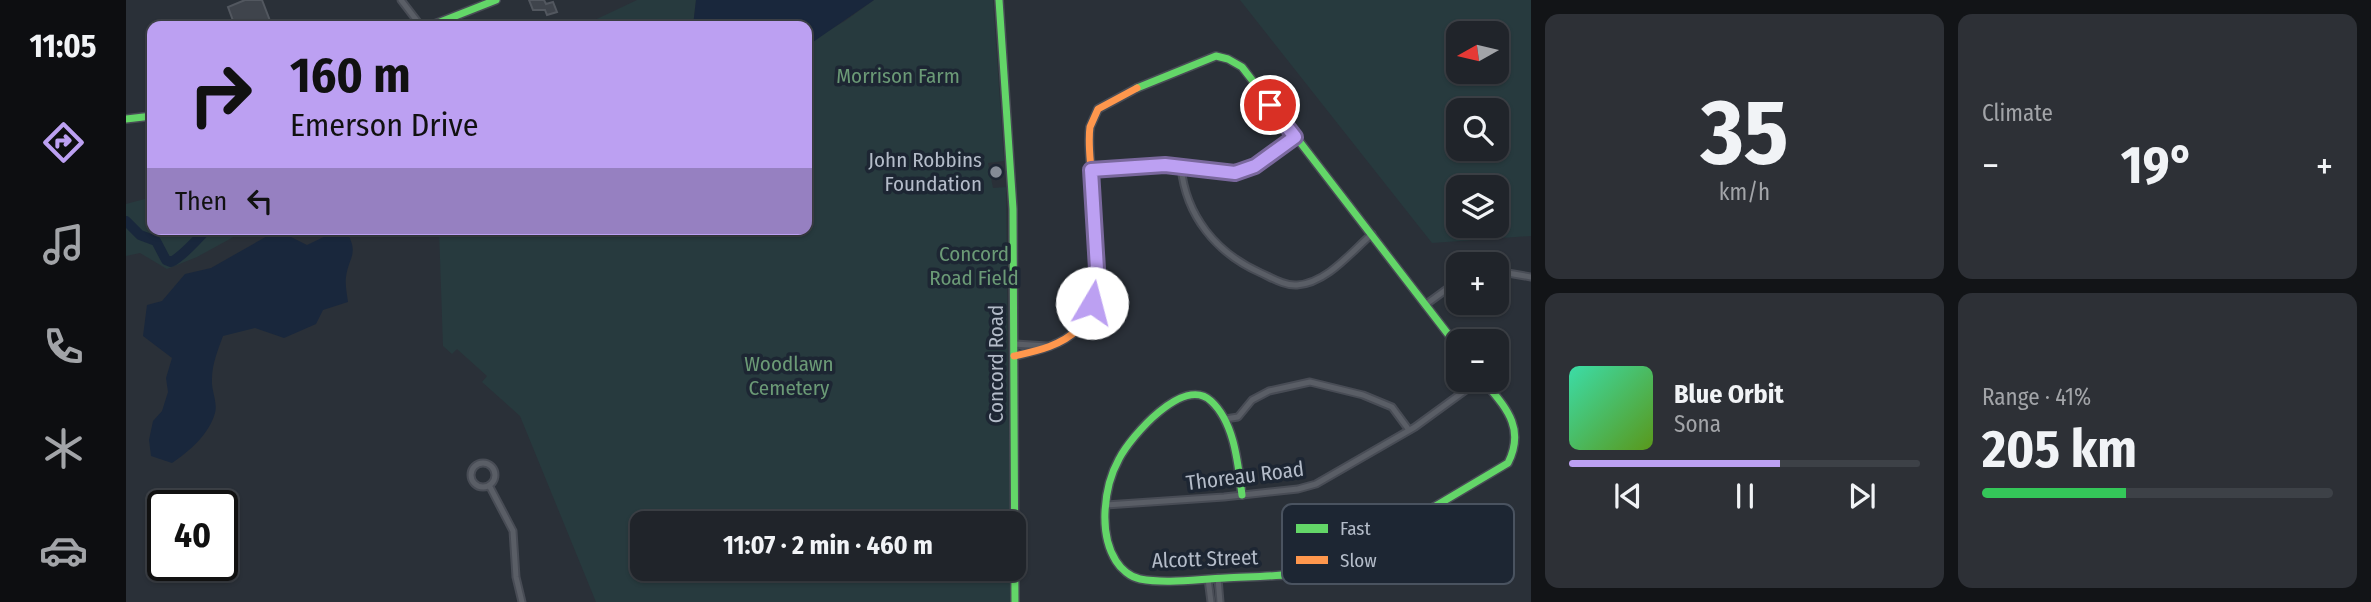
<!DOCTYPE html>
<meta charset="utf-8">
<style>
:root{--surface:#20242a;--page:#2d3036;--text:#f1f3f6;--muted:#a2a4a8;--line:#3d4147;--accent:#bca0f2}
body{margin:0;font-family:"Fira Sans Condensed",sans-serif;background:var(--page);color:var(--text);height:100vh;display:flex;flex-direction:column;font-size:26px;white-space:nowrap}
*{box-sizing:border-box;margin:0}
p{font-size:23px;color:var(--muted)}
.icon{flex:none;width:38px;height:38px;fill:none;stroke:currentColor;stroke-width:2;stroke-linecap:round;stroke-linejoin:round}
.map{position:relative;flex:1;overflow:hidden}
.side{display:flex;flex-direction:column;gap:14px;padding:14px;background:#121417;width:840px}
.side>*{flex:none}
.top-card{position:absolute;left:21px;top:21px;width:665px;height:214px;border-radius:14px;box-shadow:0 2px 5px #0004,0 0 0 2px var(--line);background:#bca0f2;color:#111;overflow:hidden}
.needle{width:46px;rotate:262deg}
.tools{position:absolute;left:1320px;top:21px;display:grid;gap:14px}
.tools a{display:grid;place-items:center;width:63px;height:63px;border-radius:14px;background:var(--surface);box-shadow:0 2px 5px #0004,0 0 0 2px var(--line);font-size:35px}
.speed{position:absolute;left:21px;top:490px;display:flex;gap:14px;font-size:35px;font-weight:700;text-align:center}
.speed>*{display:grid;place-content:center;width:91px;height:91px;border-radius:50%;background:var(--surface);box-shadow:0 2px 5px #0004,0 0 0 2px var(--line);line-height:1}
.speed .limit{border:4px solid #111;border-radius:10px;background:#fff;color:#111}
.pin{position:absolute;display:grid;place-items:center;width:60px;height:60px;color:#fff;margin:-30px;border:4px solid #fff;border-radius:50%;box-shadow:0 2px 7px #0007}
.me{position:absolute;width:77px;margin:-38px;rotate:8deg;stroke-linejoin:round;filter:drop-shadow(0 0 5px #0008)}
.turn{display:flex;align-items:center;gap:24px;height:147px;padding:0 28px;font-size:32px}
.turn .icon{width:91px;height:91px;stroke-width:2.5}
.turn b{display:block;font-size:49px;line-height:60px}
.then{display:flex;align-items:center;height:66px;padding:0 28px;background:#0003;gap:14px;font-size:26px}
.big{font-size:52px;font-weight:700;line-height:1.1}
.side .tile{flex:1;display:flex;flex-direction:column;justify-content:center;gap:10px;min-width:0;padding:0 24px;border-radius:14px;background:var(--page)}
.side .dial{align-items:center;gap:0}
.dial b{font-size:91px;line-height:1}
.song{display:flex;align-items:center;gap:21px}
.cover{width:84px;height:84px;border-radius:10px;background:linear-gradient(135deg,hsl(160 70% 55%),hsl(90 70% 35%))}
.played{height:7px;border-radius:4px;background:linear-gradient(90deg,var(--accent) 60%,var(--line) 60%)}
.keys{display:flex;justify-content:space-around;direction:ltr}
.heat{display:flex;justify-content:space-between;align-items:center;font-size:38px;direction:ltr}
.charge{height:10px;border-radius:5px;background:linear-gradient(90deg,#34c759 41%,var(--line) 0)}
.side .tiles{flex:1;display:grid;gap:14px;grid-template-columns:repeat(2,1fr)}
.trip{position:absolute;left:504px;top:511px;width:396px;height:70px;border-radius:14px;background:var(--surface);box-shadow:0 2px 5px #0004,0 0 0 2px var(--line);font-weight:700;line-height:70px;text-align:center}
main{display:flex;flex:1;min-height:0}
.dock{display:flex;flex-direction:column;width:126px;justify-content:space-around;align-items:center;background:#0d0e11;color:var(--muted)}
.dock .icon{width:49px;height:49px}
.dock .selected{color:var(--accent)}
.dock b{font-size:32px;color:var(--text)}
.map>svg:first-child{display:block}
.green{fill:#273a3e;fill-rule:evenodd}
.water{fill:#19273c}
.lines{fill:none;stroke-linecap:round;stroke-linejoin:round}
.river{stroke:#19273c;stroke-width:10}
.building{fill:#3f444c;stroke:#52575f;stroke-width:2}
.street-casing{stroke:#484c55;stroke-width:9}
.fast-casing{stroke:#484c55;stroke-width:10}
.slow-casing{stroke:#484c55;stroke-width:10}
.street{stroke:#5a5e66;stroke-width:5}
.fast{stroke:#63d668;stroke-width:7}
.slow{stroke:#ff974d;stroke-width:7}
.route-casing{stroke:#7a689d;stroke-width:18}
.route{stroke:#bca0f2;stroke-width:12}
.poi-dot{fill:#848b96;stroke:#1d2633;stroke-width:2.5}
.labels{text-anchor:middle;stroke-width:7;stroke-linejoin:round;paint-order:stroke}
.park-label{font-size:21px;fill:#6b9a76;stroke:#1d2633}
.poi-label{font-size:21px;fill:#b4bcc9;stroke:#1d2633;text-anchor:end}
.street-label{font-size:21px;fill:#b4bcc9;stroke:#1d2633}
.key{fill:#1d2633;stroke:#4a5360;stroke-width:2}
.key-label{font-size:19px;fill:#b4bcc9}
</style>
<main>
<nav class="dock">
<b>11:05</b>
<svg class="icon selected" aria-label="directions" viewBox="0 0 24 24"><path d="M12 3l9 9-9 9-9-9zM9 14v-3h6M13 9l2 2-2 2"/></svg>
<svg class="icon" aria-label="music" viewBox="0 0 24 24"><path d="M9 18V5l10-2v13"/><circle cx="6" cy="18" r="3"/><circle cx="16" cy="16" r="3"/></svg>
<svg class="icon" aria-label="phone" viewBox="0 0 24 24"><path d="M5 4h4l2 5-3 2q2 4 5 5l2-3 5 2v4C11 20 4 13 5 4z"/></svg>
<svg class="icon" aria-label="climate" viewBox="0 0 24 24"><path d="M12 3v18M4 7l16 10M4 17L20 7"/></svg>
<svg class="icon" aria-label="car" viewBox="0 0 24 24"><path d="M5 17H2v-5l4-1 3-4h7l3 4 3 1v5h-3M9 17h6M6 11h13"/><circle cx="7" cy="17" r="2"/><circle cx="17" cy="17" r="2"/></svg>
</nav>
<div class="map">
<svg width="1405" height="602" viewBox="0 0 1405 602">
<rect width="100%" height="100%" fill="#2a3038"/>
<g class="green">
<path d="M511,0H570L567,26H456Z"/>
<path d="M748,0H867L878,161L862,163L867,188L880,187L884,523H516V569H884L885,602H470L394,416L356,382L361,376L331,349L326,354L317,346L313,229H681V43L719,21Z"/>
<path d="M1114,0H1405V236L1306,243ZM1332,33H1370V72H1332ZM1332,110H1370V149H1332ZM1332,187H1370V226H1332Z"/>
<path d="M26,197V229H122L71,257L41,269L14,253L0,256V204Z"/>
</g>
<g class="water">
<path d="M570,0H748L687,42L681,43V26H567Z"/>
<path d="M155,232L181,245L206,233L221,232C233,255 223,256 220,277C219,285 221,294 222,302L197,310L190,324L158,338L129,328L97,336C92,350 86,364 86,379C85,390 92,403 89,413C83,434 64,451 46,463L25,456L23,440L27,421L36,411L42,392L40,378L46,358L17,336L21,305L36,301L59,274L85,268L143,235Z"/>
</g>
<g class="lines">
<path class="river" d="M0,221L14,235L30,241L40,260L45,262C54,258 73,238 81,229"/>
</g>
<g class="building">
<path d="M119,0H136L146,26H109L102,7Z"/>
<path d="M403,0H418L420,4L427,2L431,12L421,15L419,10H407Z"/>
</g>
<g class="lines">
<defs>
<g id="street">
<path d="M275,0L295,26"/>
<path d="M1055,167C1060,216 1090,253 1135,273C1146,278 1159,286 1171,285C1201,283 1225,252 1246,234"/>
<path d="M965,170L1039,165L1109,173L1129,166L1169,137"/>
<path d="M1370,271L1405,277"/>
<path d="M1299,305L1332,281"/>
<path d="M888,344L921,346"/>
<path d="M1099,419L1112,417L1126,400L1143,391L1184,382L1237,395L1266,407L1283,430"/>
<circle cx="357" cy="475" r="12"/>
<path d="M364,487L387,531L390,577L396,602"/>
<path d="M980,505L1098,497L1172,489L1190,484L1289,427L1348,384L1359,382"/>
<path d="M1092,578L1094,602"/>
<path d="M1082,579L1085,602"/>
</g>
<g id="fast">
<path d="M873,0L887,209L889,602"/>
<path d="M304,26L370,0"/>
<path d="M1011,88L1090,56L1102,59L1116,67L1332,347"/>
<path d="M0,119L26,116"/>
<path d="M1116,495C1112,465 1109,423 1085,401C1058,375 1005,436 993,459C978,486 972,533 990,561C995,569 1004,577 1014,579C1041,584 1072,579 1099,578C1135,576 1174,577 1209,565C1226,560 1244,546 1259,536C1300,512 1341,487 1382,463C1400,427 1379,407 1357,380"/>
</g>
<path id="slow" d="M888,356C910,351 935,346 952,329C983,295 968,213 965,170C964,156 962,141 964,127L972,109L1011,88"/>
</defs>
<use href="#street" class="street-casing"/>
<use href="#fast" class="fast-casing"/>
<use href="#slow" class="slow-casing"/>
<use href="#street" class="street"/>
<use href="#fast" class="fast"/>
<use href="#slow" class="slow"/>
</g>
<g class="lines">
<defs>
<path id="route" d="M966,303L971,269L965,170L1039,165L1109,173L1129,166L1169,137L1144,105"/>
</defs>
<use href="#route" class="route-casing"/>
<use href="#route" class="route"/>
</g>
<circle class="poi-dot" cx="870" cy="172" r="7"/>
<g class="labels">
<g class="park-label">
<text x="772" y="83">Morrison Farm</text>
<text x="848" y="261">Concord<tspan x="848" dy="24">Road Field</tspan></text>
<text x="663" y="371">Woodlawn<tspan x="663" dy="24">Cemetery</tspan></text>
</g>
<g class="poi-label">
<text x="856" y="167">John Robbins<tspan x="856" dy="24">Foundation</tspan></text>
</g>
<g class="street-label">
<text transform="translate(870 364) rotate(-90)" y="7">Concord Road</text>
<text transform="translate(1119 476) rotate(-7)" y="7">Thoreau Road</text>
<text transform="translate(1079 559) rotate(-2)" y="7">Alcott Street</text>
</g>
</g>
<rect x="1156" y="504" width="232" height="80" rx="10" class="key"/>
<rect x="1170" y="524" width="32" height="9" fill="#63d668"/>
<rect x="1170" y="556" width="32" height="8" fill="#ff974d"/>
<g class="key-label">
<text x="1214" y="535">Fast</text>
<text x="1214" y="567">Slow</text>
</g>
</svg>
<div class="tools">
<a><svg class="needle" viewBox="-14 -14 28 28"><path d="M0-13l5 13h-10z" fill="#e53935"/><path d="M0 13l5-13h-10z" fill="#a2a4a8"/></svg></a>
<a><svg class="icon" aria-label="search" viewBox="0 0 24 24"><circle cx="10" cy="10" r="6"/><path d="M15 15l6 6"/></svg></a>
<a><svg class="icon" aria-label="layers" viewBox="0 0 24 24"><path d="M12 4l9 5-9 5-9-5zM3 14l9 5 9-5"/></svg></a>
<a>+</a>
<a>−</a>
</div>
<div class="speed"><div class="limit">40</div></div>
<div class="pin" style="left:1144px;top:105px;background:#d93025"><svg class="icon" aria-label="arrive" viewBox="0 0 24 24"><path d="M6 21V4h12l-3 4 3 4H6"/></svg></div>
<svg class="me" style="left:966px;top:303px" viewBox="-20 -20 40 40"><circle r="19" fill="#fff"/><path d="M0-13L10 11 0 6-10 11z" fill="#bca0f2"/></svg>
<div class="trip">11:07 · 2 min · 460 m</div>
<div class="top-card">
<div class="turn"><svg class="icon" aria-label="right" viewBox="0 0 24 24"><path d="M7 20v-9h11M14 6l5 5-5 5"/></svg><div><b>160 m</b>Emerson Drive</div></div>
<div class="then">Then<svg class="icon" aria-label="left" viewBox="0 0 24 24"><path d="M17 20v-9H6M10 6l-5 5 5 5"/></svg></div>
</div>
</div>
<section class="side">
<div class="tiles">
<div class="tile dial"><b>35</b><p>km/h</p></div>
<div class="tile"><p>Climate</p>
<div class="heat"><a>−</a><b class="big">19°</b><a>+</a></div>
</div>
<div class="tile">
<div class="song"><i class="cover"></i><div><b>Blue Orbit</b><p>Sona</p></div></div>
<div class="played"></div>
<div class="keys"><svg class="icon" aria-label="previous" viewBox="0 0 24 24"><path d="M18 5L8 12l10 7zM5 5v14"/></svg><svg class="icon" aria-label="pause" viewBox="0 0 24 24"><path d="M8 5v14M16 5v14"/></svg><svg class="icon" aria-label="next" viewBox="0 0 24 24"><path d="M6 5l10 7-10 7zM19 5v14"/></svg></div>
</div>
<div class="tile"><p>Range · 41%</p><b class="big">205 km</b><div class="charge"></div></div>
</div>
</section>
</main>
